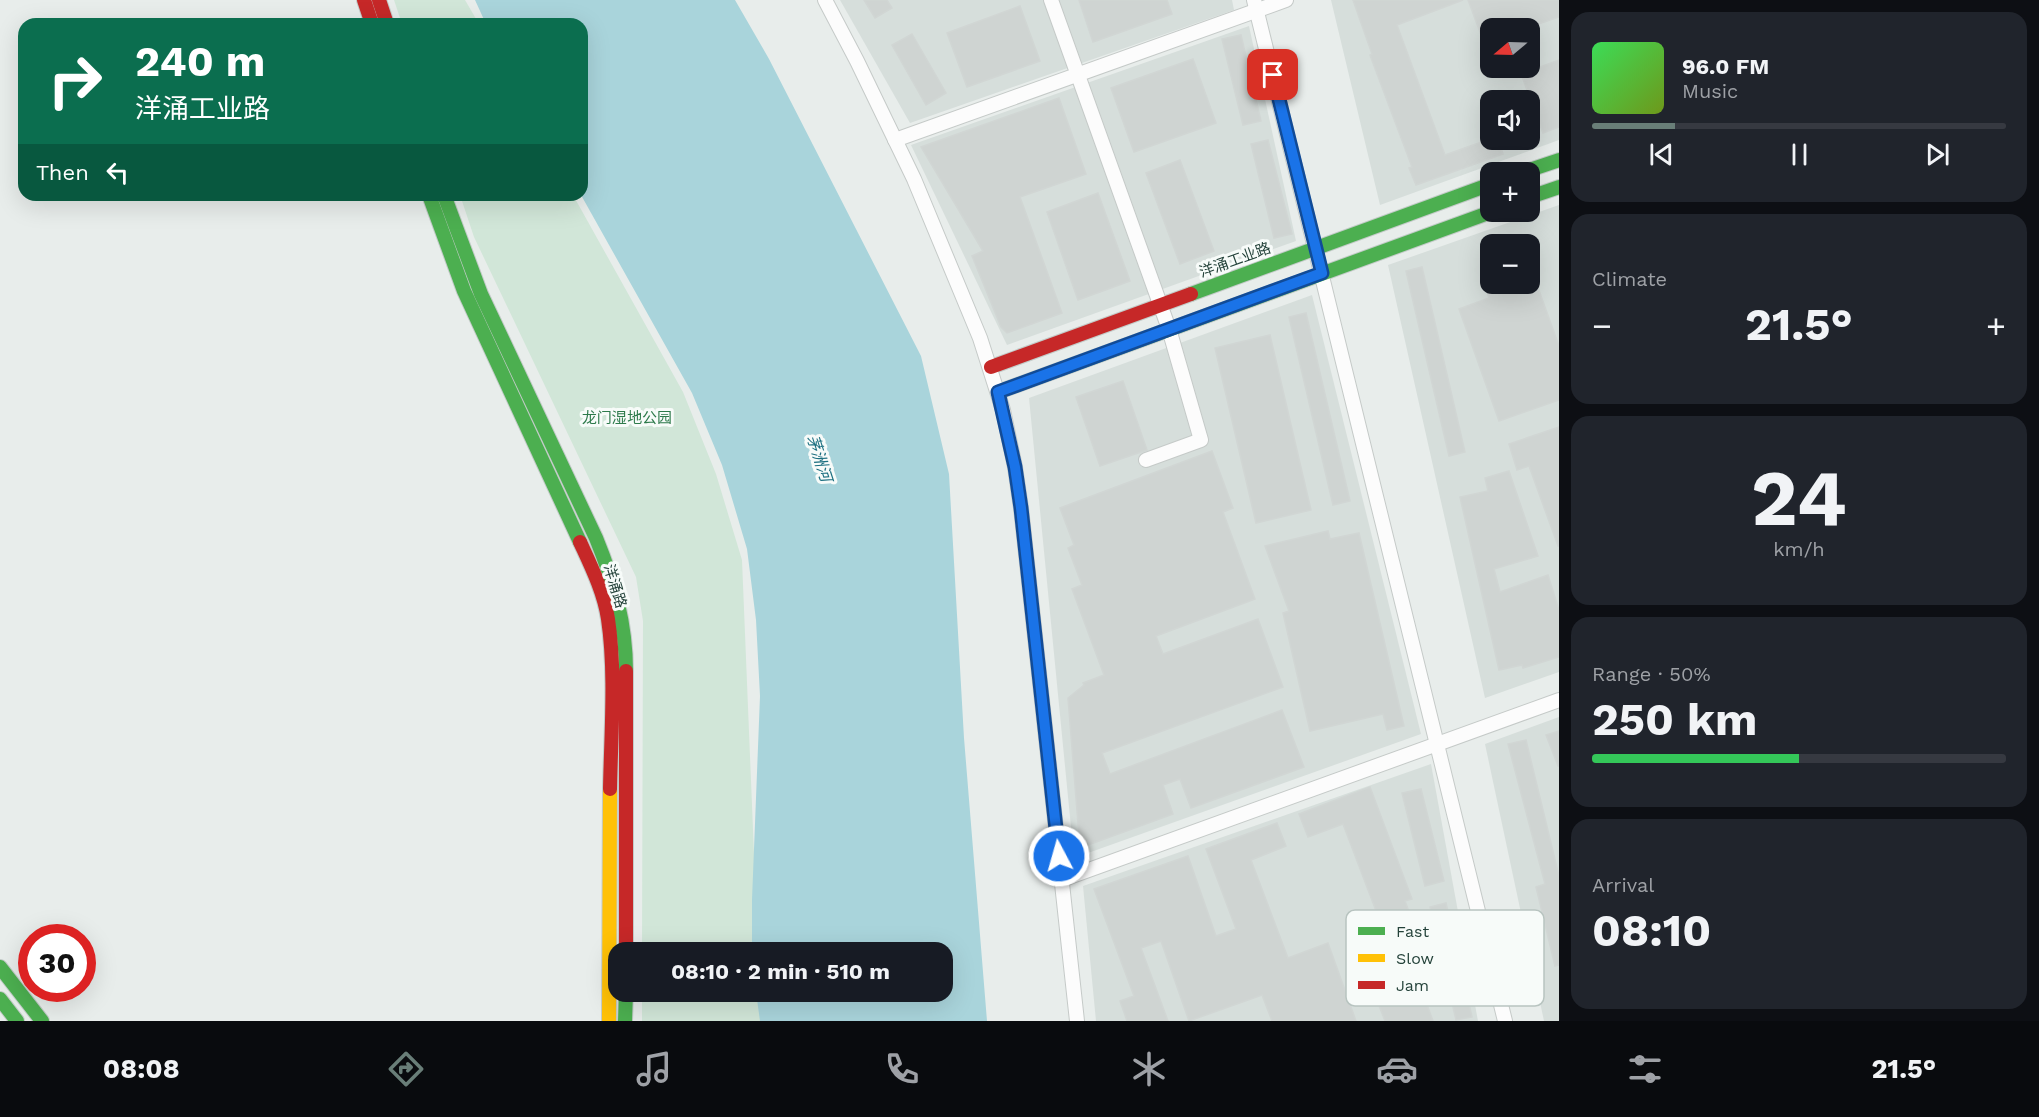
<!DOCTYPE html>
<meta charset="utf-8">
<style>
:root{--surface:#171b24;--page:#20242c;--text:#f1f3f6;--muted:#9ea1a6;--line:#363941;--accent:#697e78}
body{margin:0;font-family:"Work Sans","Noto Sans SC",sans-serif;background:var(--page);color:var(--text);height:100vh;display:flex;flex-direction:column;font-size:22px;white-space:nowrap}
*{box-sizing:border-box;margin:0}
p{font-size:20px;color:var(--muted)}
.icon{flex:none;width:33px;height:33px;fill:none;stroke:currentColor;stroke-width:2;stroke-linecap:round;stroke-linejoin:round}
.map{position:relative;flex:1;overflow:hidden}
.drawer{display:flex;flex-direction:column;gap:12px;padding:12px;background:#0d0f14;width:480px}
.drawer>*{flex:none}
.guide{position:absolute;left:18px;top:18px;width:570px;height:183px;border-radius:18px;box-shadow:0 6px 24px #0002;background:#0b6e4f;color:#fff;overflow:hidden}
.needle{width:39px;rotate:251deg}
.controls{position:absolute;left:1480px;top:18px;display:grid;gap:12px}
.controls a{display:grid;place-items:center;width:60px;height:60px;border-radius:12px;background:var(--surface);box-shadow:0 6px 24px #0002;font-size:30px}
.speed{position:absolute;left:18px;top:924px;display:flex;gap:12px;font-size:30px;font-weight:700;text-align:center}
.speed>*{display:grid;place-content:center;width:78px;height:78px;border-radius:50%;background:var(--surface);box-shadow:0 6px 24px #0002;line-height:1}
.speed .limit{border:9px solid #d22;background:#fff;color:#111}
.pin{position:absolute;display:grid;place-items:center;width:51px;height:51px;color:#fff;margin:-26px;border-radius:12px;box-shadow:0 3px 9px #0006}
.me{position:absolute;width:66px;margin:-33px;rotate:354deg;stroke-linejoin:round;filter:drop-shadow(0 0 4px #0008)}
.turn{display:flex;align-items:center;gap:21px;height:126px;padding:0 18px;font-size:27px}
.turn .icon{width:78px;height:78px;stroke-width:2.5}
.turn b{display:block;font-size:42px;line-height:51px}
.then{display:flex;align-items:center;height:57px;padding:0 18px;background:#0003;gap:12px;font-size:22px}
.big{font-size:45px;font-weight:700;line-height:1.1}
.drawer .tile{flex:1;display:flex;flex-direction:column;justify-content:center;gap:9px;min-width:0;padding:0 21px;border-radius:18px;background:var(--page)}
.drawer .dial{align-items:center;gap:0}
.dial b{font-size:78px;line-height:1}
.song{display:flex;align-items:center;gap:18px}
.cover{width:72px;height:72px;border-radius:9px;background:linear-gradient(135deg,hsl(130 70% 55%),hsl(80 70% 35%))}
.played{height:6px;border-radius:3px;background:linear-gradient(90deg,var(--accent) 20%,var(--line) 20%)}
.keys{display:flex;justify-content:space-around;direction:ltr}
.heat{display:flex;justify-content:space-between;align-items:center;font-size:33px;direction:ltr}
.charge{height:9px;border-radius:4px;background:linear-gradient(90deg,#34c759 50%,var(--line) 0)}
.trip{position:absolute;left:608px;top:942px;width:345px;height:60px;border-radius:18px;background:var(--surface);box-shadow:0 6px 24px #0002;font-weight:700;line-height:60px;text-align:center}
.dock{display:flex;height:96px;justify-content:space-around;align-items:center;background:#090b0e;color:var(--muted)}
.dock .icon{width:42px;height:42px}
.dock .current{color:var(--accent)}
.dock b{font-size:27px;color:var(--text)}
main{display:flex;flex:1;min-height:0}
.map>svg:first-child{display:block}
.built{fill:#d6dedb;fill-rule:evenodd}
.green{fill:#d1e6d8}
.water{fill:#a9d4db}
.building{fill:#cfd4d2;stroke:#d1d6d4;stroke-width:1.5}
.lines{fill:none;stroke-linecap:round;stroke-linejoin:round}
.street-casing{stroke:#c5cac8;stroke-width:16}
.fast-casing{stroke:#c3cbc8;stroke-width:16}
.slow-casing{stroke:#c3cbc8;stroke-width:16}
.jam-casing{stroke:#c3cbc8;stroke-width:16}
.street{stroke:#fcfcfc;stroke-width:14}
.fast{stroke:#4caf50;stroke-width:14}
.slow{stroke:#ffc107;stroke-width:14}
.jam{stroke:#c62828;stroke-width:14}
.route-casing{stroke:#114b97;stroke-width:15}
.route{stroke:#1a73e8;stroke-width:10}
.labels{text-anchor:middle;stroke-width:6;stroke-linejoin:round;paint-order:stroke}
.street-label{font-size:15px;fill:#24423a;stroke:#f7fbf9}
.park-label{font-size:15px;fill:#2d7a4b;stroke:#f7fbf9}
.water-label{font-size:16px;font-style:italic;fill:#1c6f80;stroke:#f7fbf9}
.key{fill:#f7fbf9;stroke:#b8c4c0;stroke-width:1.5}
.key-label{font-size:16px;fill:#24423a}
</style>
<main>
<div class="map">
<svg width="1559" height="1021" viewBox="0 0 1559 1021">
<rect width="100%" height="100%" fill="#e8edeb"/>
<g class="built">
<path d="M840,0H1232L1234,10L910,123Z"/>
<path d="M1331,0H1559V140L1380,205ZM1491,28H1530V68H1491ZM1491,100H1530V140H1491Z"/>
<path d="M1249,26L1296,241L1007,345L911,145Z"/>
<path d="M1559,205V672L1485,698L1388,265ZM1491,244H1530V284H1491Z"/>
<path d="M1312,295L1421,734L1074,858L1029,398Z"/>
<path d="M1559,717V1021H1544L1485,744Z"/>
<path d="M1431,764L1478,1021H1096L1083,886Z"/>
</g>
<g class="green">
<path d="M394,0H465L479,24H402Z"/>
<path d="M460,195H573L683,392L716,474L742,560L758,952H642L643,621L636,577L474,237Z"/>
<path d="M642,992H760L761,1021H642Z"/>
</g>
<path class="water" d="M475,0H735L769,59L921,356L949,474L964,738L987,1021H760L756,992H942V952H752V900L760,696L756,620L747,549L722,465L692,393L581,195L582,24H486Z"/>
<g class="building">
<path d="M864,0H887L892,8L875,18Z"/>
<path d="M1079,0H1167L1172,14L1093,42Z"/>
<path d="M1353,0H1463L1397,25L1445,155L1487,140H1498L1503,154L1416,185L1409,168L1412,167L1370,55L1372,54Z"/>
<path d="M1468,0H1559V17L1527,28H1491L1490,59Z"/>
<path d="M1020,6L1040,61L967,87L947,33Z"/>
<path d="M912,34L946,93L926,105L892,45Z"/>
<path d="M1241,35L1261,121L1243,125L1222,39Z"/>
<path d="M1193,59L1216,123L1134,152L1111,88Z"/>
<path d="M1559,60V127L1543,133L1521,74Z"/>
<path d="M1059,98L1086,174L1020,197L1062,313L1007,333L1001,327L972,256L983,251L921,147Z"/>
<path d="M1268,140L1292,234L1274,238L1251,144Z"/>
<path d="M1180,160L1214,251L1180,264L1146,173Z"/>
<path d="M1098,193L1130,281L1078,300L1047,212Z"/>
<path d="M1422,267L1465,452L1449,456L1406,271Z"/>
<path d="M1536,282L1559,346V400L1499,421L1459,309L1489,298L1485,286L1492,284H1512L1514,289Z"/>
<path d="M1306,313L1350,501L1333,505L1289,317Z"/>
<path d="M1270,335L1311,510L1256,523L1215,348Z"/>
<path d="M1123,381L1147,450L1100,466L1076,397Z"/>
<path d="M1559,427V546H1558L1529,466L1517,470L1509,444Z"/>
<path d="M1212,451L1233,508L1223,512L1255,599L1156,636L1163,654L1258,619L1283,687L1102,753L1110,774L1282,710L1304,767L1191,808L1180,779L1163,785L1173,814L1080,848L1068,698L1084,685L1083,683L1104,675L1072,589L1082,585L1068,548L1074,545L1060,508Z"/>
<path d="M1509,471L1538,556L1494,569L1500,592L1548,575L1559,610V657L1523,668L1522,665L1499,670L1460,497L1488,491L1485,478Z"/>
<path d="M1328,531L1330,539L1359,533L1404,726L1387,730L1383,714L1310,731L1283,613L1289,611L1265,546Z"/>
<path d="M1559,731V766H1558L1546,735Z"/>
<path d="M1526,740L1559,876V965L1555,966L1536,887L1545,884L1508,744Z"/>
<path d="M1370,787L1412,899L1405,901L1441,997L1426,1002L1433,1021H1385L1365,969L1360,971L1347,937L1381,924L1343,824L1308,837L1299,814Z"/>
<path d="M1421,789L1444,881L1425,886L1402,793Z"/>
<path d="M1277,823L1286,846L1251,860L1288,958L1328,943L1356,1021H1272L1262,995L1189,1021L1161,941L1141,948L1168,1021H1127L1120,1001L1134,996L1094,889L1188,856L1216,936L1236,929L1206,849Z"/>
<path d="M1446,903L1472,1017L1456,1020L1430,907Z"/>
</g>
<g class="lines">
<defs>
<g id="street">
<path d="M825,0L857,61L914,179L980,338L1003,410L1015,467L1021,508L1077,1021"/>
<path d="M1051,0L1169,329L1201,440L1146,460"/>
<path d="M1254,0L1505,1021"/>
<path d="M895,140L1286,0"/>
<path d="M1061,880L1559,700"/>
</g>
<g id="fast">
<path d="M1524,172L1559,160"/>
<path d="M429,195L464,291L580,542"/>
<path d="M444,195L481,294L596,538C614,582 626,623 626,671"/>
<path d="M1530,197L1559,187"/>
<path d="M1191,294L1491,184"/>
<path d="M998,392L1491,212"/>
<path d="M0,967L42,1021"/>
<path d="M0,999L17,1021"/>
<path d="M625,1021L626,992"/>
</g>
<path id="slow" d="M609,1021L610,789"/>
<g id="jam">
<path d="M364,0L372,24"/>
<path d="M379,0L387,24"/>
<path d="M991,367L1191,294"/>
<path d="M580,542C591,566 604,592 608,619C616,672 611,734 610,789"/>
<path d="M626,671V952"/>
</g>
</defs>
<use href="#street" class="street-casing"/>
<use href="#fast" class="fast-casing"/>
<use href="#slow" class="slow-casing"/>
<use href="#jam" class="jam-casing"/>
<use href="#street" class="street"/>
<use href="#fast" class="fast"/>
<use href="#slow" class="slow"/>
<use href="#jam" class="jam"/>
</g>
<g class="lines">
<defs>
<path id="route" d="M1059,856L1021,508L1015,467L998,392L1322,273L1273,75"/>
</defs>
<use href="#route" class="route-casing"/>
<use href="#route" class="route"/>
</g>
<g class="labels">
<g class="street-label">
<text transform="translate(1235 260) rotate(-20)" y="5">洋涌工业路</text>
<text transform="translate(615 586) rotate(73)" y="5">洋涌路</text>
</g>
<g class="park-label">
<text x="627" y="423">龙门湿地公园</text>
</g>
<g class="water-label">
<text transform="translate(820 458) rotate(72)" y="6">茅洲河</text>
</g>
</g>
<rect x="1346" y="910" width="198" height="96" rx="9" class="key"/>
<rect x="1358" y="927" width="27" height="8" fill="#4caf50"/>
<rect x="1358" y="954" width="27" height="8" fill="#ffc107"/>
<rect x="1358" y="981" width="27" height="8" fill="#c62828"/>
<g class="key-label">
<text x="1396" y="937">Fast</text>
<text x="1396" y="964">Slow</text>
<text x="1396" y="991">Jam</text>
</g>
</svg>
<div class="controls">
<a><svg class="needle" viewBox="-14 -14 28 28"><path d="M0-13l5 13h-10z" fill="#e53935"/><path d="M0 13l5-13h-10z" fill="#9ea1a6"/></svg></a>
<a><svg class="icon" aria-label="sound" viewBox="0 0 24 24"><path d="M4 9h4l5-4v14l-5-4H4zM17 9q2 3 0 6"/></svg></a>
<a>+</a>
<a>−</a>
</div>
<div class="speed"><div class="limit">30</div></div>
<div class="pin" style="left:1273px;top:75px;background:#d93025"><svg class="icon" aria-label="arrive" viewBox="0 0 24 24"><path d="M6 21V4h12l-3 4 3 4H6"/></svg></div>
<svg class="me" style="left:1059px;top:856px" viewBox="-20 -20 40 40"><circle r="17" fill="#1a73e8" stroke="#fff" stroke-width="3"/><path d="M0-11L8 9 0 5-8 9z" fill="#fff"/></svg>
<div class="trip">08:10 · 2 min · 510 m</div>
<div class="guide">
<div class="turn"><svg class="icon" aria-label="right" viewBox="0 0 24 24"><path d="M7 20v-9h11M14 6l5 5-5 5"/></svg><div><b>240 m</b>洋涌工业路</div></div>
<div class="then">Then<svg class="icon" aria-label="left" viewBox="0 0 24 24"><path d="M17 20v-9H6M10 6l-5 5 5 5"/></svg></div>
</div>
</div>
<section class="drawer">
<div class="tile">
<div class="song"><i class="cover"></i><div><b>96.0 FM</b><p>Music</p></div></div>
<div class="played"></div>
<div class="keys"><svg class="icon" aria-label="previous" viewBox="0 0 24 24"><path d="M18 5L8 12l10 7zM5 5v14"/></svg><svg class="icon" aria-label="pause" viewBox="0 0 24 24"><path d="M8 5v14M16 5v14"/></svg><svg class="icon" aria-label="next" viewBox="0 0 24 24"><path d="M6 5l10 7-10 7zM19 5v14"/></svg></div>
</div>
<div class="tile"><p>Climate</p>
<div class="heat"><a>−</a><b class="big">21.5°</b><a>+</a></div>
</div>
<div class="tile dial"><b>24</b><p>km/h</p></div>
<div class="tile"><p>Range · 50%</p><b class="big">250 km</b><div class="charge"></div></div>
<div class="tile"><p>Arrival</p><b class="big">08:10</b></div>
</section>
</main>
<nav class="dock">
<b>08:08</b>
<svg class="icon current" aria-label="directions" viewBox="0 0 24 24"><path d="M12 3l9 9-9 9-9-9zM9 14v-3h6M13 9l2 2-2 2"/></svg>
<svg class="icon" aria-label="music" viewBox="0 0 24 24"><path d="M9 18V5l10-2v13"/><circle cx="6" cy="18" r="3"/><circle cx="16" cy="16" r="3"/></svg>
<svg class="icon" aria-label="phone" viewBox="0 0 24 24"><path d="M5 4h4l2 5-3 2q2 4 5 5l2-3 5 2v4C11 20 4 13 5 4z"/></svg>
<svg class="icon" aria-label="climate" viewBox="0 0 24 24"><path d="M12 3v18M4 7l16 10M4 17L20 7"/></svg>
<svg class="icon" aria-label="car" viewBox="0 0 24 24"><path d="M5 17H2v-5l4-1 3-4h7l3 4 3 1v5h-3M9 17h6M6 11h13"/><circle cx="7" cy="17" r="2"/><circle cx="17" cy="17" r="2"/></svg>
<svg class="icon" aria-label="filters" viewBox="0 0 24 24"><path d="M4 7h16M4 17h16"/><circle cx="9" cy="7" r="2"/><circle cx="15" cy="17" r="2"/></svg>
<b>21.5°</b>
</nav>
